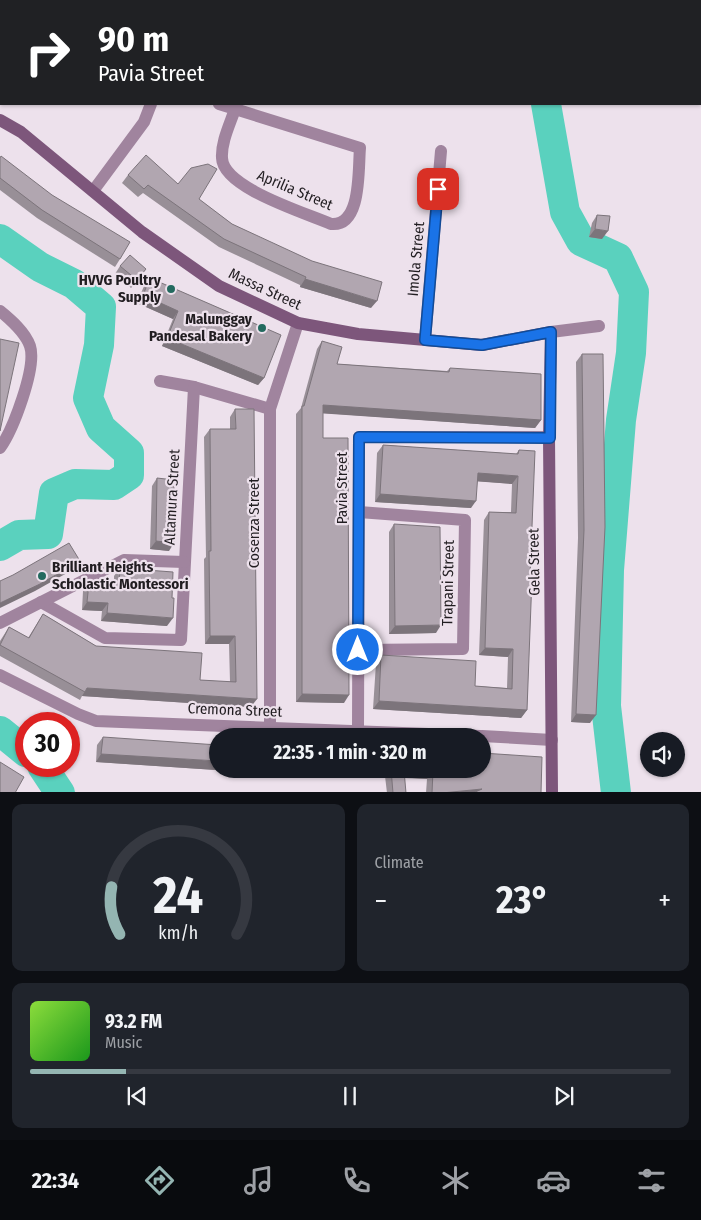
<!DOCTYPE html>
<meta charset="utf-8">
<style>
:root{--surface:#171b24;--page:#20242c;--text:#f1f3f6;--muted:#9ea1a6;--line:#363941;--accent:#94b5b2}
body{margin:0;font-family:"Fira Sans Condensed",sans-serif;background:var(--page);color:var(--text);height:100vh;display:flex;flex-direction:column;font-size:19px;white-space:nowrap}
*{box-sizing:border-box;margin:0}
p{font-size:16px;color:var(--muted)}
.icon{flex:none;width:28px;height:28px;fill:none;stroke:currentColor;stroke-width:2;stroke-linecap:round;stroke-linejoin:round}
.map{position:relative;height:792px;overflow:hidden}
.side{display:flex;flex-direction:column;gap:12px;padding:12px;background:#0d0f14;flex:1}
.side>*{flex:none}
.banner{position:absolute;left:0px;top:0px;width:701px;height:105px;box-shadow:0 1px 4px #0004;background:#202124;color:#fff;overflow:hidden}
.buttons{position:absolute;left:640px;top:732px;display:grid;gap:10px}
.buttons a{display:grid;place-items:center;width:45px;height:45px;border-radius:50%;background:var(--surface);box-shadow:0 1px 4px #0004;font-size:25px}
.speed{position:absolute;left:15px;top:712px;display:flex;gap:10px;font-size:25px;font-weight:700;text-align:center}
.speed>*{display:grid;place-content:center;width:65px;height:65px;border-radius:50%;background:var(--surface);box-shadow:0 1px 4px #0004;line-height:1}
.speed .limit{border:8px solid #d22;background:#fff;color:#111}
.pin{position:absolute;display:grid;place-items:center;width:42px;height:42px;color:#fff;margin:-21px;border-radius:10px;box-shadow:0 2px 8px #0006}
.me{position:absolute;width:55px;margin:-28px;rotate:0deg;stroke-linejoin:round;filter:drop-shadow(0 0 4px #0008)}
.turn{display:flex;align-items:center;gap:18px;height:105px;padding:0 15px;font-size:22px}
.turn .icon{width:65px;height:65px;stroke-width:2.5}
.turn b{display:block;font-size:35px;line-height:42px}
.big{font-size:38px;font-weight:700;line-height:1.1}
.side .widget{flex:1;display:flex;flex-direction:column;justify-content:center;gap:8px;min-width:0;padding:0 18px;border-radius:10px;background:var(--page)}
.side .dial{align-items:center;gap:0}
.dial svg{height:130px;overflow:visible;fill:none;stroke:var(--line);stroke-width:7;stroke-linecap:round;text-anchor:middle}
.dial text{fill:var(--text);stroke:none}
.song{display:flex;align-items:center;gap:15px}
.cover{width:60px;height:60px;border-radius:8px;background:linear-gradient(135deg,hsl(90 70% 55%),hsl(120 70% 35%))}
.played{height:5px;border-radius:2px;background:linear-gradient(90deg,var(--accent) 15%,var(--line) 15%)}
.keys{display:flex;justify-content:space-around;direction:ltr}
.heat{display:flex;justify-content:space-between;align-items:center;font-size:28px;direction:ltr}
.side .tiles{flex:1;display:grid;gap:12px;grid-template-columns:1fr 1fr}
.widget:last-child{grid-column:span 2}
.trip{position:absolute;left:209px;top:728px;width:282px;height:50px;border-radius:25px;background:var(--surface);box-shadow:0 1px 4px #0004;font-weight:700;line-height:50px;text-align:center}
.menu{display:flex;height:80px;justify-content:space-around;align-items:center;background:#090b0e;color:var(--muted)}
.menu .icon{width:35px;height:35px}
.menu .active{color:var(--accent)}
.menu b{font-size:22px;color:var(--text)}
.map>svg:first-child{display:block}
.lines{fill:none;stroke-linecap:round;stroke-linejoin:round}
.river{stroke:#5ad1be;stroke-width:30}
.street{stroke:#a0849e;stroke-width:12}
.secondary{stroke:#7d567b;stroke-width:12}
.wall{fill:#988f97}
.shaded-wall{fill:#7c747b}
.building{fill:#b1a6b0;stroke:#7c747b}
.route-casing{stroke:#114b97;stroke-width:12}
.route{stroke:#1a73e8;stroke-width:9}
.poi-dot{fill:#236a5f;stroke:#ede1ec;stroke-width:2}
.labels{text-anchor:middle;stroke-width:4.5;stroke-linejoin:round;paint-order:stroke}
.street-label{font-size:15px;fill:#211d21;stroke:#ede1ec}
.poi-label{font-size:15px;font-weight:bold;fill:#211d21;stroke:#ede1ec;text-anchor:end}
</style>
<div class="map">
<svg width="701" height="793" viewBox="0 0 701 793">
<rect width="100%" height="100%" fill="#ede1ec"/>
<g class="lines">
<g class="river">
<path d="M546,104L565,212L581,241L618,258L634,292L631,353L621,420L609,570L606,706L616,793"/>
<path d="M0,239L40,267L74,284L101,307L99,345L88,398L101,428L129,453V475L114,485L75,484L54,493L48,534L19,535L0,546"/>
<path d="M0,731L26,752"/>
<path d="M42,766L60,793"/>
</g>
<g class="street">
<path d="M219,104L360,148C358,169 362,227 331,224C306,213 223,188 222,158C221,142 230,124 235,109"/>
<path d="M93,191L144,122L151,104"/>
<path d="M0,311C11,320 25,332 30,346C37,367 13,430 0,448"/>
<path d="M551,332L599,326"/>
<path d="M425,340L441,151"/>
<path d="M160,381L194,387L270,409"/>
<path d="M41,602L105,638L181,640L194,387"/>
<path d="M0,623L124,560L184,562"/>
<path d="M359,650L463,649L465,520L359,512"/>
<path d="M0,675L78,714L96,721L480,736"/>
<path d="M270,728V409L298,323"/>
<path d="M358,730L359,437H549"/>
<path d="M482,736L552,740"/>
</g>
<path class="secondary" d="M0,120L21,132L142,232L219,286L298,323L358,334L482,345L551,332L549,437L552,793"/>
</g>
<g class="wall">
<path d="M0,158L120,259L115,267L37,218L0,190Z"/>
<path d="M128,175L178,184L232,224L371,308L300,287V285L219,247L143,193L138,197L122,183Z"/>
<path d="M597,215L602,239L589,237L592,223Z"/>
<path d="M120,266L141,277L131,288L115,274Z"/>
<path d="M150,278L264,378L258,385L162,346L173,319L137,303L144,286Z"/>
<path d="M322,341L337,364L447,371L450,368L541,420L535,428L323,413V438L344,703L296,702V414L301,408L317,349Z"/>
<path d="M582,354L590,723L571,722L578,538L576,362Z"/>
<path d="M235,409L251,707L82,696L80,700L0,656V641L9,627L28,638L43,614L96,646L200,680L230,682L229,644H205L204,559L206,557L204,437L210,429H230V417Z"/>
<path d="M383,445L516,454L519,450L530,577L527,710L521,718L373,709L376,663L381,655L475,686L507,688L508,657L479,655L484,520L489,512H511L512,484L477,481L471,508L375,502L377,453Z"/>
<path d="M157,478L169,551L150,549L152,486Z"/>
<path d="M394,524L436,633L389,634V532Z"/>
<path d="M120,568L167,626L101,621L102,611L82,610L83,591L89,583L114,585V576Z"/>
<path d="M103,737L216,770L96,762L97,745Z"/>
<path d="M274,769H482L541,793H426L427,779L404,778L406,793H387L385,776Z"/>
</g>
<g class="shaded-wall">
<path d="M595,229L608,231L602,239L589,237Z"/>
<path d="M305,279L377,301L371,308L300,287Z"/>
<path d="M143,295L178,311L173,319L137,303Z"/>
<path d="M167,338L264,378L258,385L162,346Z"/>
<path d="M323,405L541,420L535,428L317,413Z"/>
<path d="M478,473L518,476L512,484L472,481Z"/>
<path d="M380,494L476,501L471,508L375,502Z"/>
<path d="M156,541L174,543L169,551L150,549Z"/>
<path d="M80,561L74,569L35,591L0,608V603Z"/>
<path d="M87,602L108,603L102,611L82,610Z"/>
<path d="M107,613L173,618L167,626L101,621Z"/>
<path d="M441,625L436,633L389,634L395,626Z"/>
<path d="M210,636H235L229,644H205Z"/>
<path d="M485,648L513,649L508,657L479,655Z"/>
<path d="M87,688L257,699L251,707L82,696Z"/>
<path d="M302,694L349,695L344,703L296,702Z"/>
<path d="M379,701L527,710L521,718L373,709Z"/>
<path d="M576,714L596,715L590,723L571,722Z"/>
<path d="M101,754L218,761V767L216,770L96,762Z"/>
<path d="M274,769H391L385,776Z"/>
<path d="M404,770L433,771L427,779L398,777Z"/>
<path d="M482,789L479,793H442Z"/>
</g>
<g class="building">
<path d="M146,155L178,184L191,168L208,164L217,169L199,199L232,224L312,261L382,282L377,301L305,279L306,277L224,239L148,185L144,189L128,175Z"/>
<path d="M1,156L52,195L130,242L120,259L42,210L0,178V158Z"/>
<path d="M597,215L610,216L608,231L595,229Z"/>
<path d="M130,255L146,269L137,280L120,266Z"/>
<path d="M150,278L281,335L264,378L167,338L178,311L143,295Z"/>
<path d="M0,339L19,343L0,431Z"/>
<path d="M322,341L342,347L337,364L449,372L450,368L541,374V420L323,405V438H348L349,695L302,694V406H304Z"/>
<path d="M582,354H603L605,527L596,715L576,714L584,530Z"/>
<path d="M235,409H254L257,699L87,688L85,692L0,645L9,627L29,638L43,614L96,646L202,653L200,680L236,682L235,636H210L209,551H211L210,429H236Z"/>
<path d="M383,445L518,454L519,450L535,451L530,577H532L527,710L379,701L381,655L476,661L475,686L512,689L513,649L485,648L489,512L516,513L518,476L478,473L476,501L380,494Z"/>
<path d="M157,478L174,480V543L156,541Z"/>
<path d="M394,524L440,527L441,625L395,626Z"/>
<path d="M69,543L80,561L40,584L0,603V581L13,575Z"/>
<path d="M120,568L173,572L172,598H174L173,618L107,613L108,603L87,602L89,583L119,585Z"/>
<path d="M103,737L218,745V761L101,754Z"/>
<path d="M482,753L542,757L541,793H473L482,789L442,793H432L433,771L404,770L406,793H393L391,769H482Z"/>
<path d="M0,762L24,777L15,793H0Z"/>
</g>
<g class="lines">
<defs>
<path id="route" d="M358,650L359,437L550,438L551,332L482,345L425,340L438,189"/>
</defs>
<use href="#route" class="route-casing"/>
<use href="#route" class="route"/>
</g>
<g class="poi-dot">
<circle cx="171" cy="289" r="5"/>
<circle cx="262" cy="328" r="5"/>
<circle cx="42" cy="576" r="5"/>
</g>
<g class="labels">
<g class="street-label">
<text transform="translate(295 190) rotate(23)" y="5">Aprilia Street</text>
<text transform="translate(416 259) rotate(-85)" y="5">Imola Street</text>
<text transform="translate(265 289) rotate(25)" y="5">Massa Street</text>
<text transform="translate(342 488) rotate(-90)" y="5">Pavia Street</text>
<text transform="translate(172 497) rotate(-87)" y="5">Altamura Street</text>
<text transform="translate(254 523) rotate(-90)" y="5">Cosenza Street</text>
<text transform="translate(534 562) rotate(-91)" y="5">Gela Street</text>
<text transform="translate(448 583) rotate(-89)" y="5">Trapani Street</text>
<text transform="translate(235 710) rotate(2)" y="5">Cremona Street</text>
</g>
<g class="poi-label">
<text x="161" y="285">HVVG Poultry<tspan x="161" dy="17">Supply</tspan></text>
<text x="252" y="324">Malunggay<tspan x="252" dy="17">Pandesal Bakery</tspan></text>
<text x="52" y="572" text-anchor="start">Brilliant Heights<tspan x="52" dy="17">Scholastic Montessori</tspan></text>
</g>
</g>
</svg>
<div class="buttons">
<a><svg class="icon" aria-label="sound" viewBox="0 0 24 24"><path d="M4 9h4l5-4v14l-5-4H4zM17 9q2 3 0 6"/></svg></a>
</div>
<div class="speed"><div class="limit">30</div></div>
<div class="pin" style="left:438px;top:189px;background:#d93025"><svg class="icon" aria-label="arrive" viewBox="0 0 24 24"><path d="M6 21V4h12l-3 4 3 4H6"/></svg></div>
<svg class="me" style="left:358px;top:650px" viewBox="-20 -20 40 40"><circle r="17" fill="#1a73e8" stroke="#fff" stroke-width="3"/><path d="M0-11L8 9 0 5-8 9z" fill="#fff"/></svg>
<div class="trip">22:35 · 1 min · 320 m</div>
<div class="banner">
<div class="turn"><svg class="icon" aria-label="right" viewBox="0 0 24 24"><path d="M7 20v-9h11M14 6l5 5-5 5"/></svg><div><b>90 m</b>Pavia Street</div></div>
</div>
</div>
<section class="side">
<div class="tiles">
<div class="widget dial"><svg viewBox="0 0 100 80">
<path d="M14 69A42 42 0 1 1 86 69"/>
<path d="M14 69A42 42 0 0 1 9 40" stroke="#94b5b2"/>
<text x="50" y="56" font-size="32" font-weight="700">24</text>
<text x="50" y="72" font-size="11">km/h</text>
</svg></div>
<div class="widget"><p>Climate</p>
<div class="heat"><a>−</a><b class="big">23°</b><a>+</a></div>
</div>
<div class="widget">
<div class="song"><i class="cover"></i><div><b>93.2 FM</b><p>Music</p></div></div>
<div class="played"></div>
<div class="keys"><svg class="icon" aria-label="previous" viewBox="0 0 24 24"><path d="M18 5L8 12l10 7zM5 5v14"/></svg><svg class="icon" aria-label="pause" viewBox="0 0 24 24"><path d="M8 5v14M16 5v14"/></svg><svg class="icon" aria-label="next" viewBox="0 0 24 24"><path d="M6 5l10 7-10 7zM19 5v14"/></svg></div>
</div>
</div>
</section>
<nav class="menu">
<b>22:34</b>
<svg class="icon active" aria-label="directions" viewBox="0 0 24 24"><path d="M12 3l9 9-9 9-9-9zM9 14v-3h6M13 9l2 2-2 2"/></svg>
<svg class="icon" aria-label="music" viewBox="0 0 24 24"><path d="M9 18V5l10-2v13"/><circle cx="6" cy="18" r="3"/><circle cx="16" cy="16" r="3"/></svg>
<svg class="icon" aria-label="phone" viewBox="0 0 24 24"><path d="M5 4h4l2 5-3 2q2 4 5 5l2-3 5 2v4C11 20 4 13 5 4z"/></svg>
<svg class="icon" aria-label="climate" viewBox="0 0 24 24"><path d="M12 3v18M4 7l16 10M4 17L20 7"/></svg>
<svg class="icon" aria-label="car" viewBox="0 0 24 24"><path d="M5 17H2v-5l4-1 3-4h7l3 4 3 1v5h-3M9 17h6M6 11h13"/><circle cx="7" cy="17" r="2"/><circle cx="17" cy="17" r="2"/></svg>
<svg class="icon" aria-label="filters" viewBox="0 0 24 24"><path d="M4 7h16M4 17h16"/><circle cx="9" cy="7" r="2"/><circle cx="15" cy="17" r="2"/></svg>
</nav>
